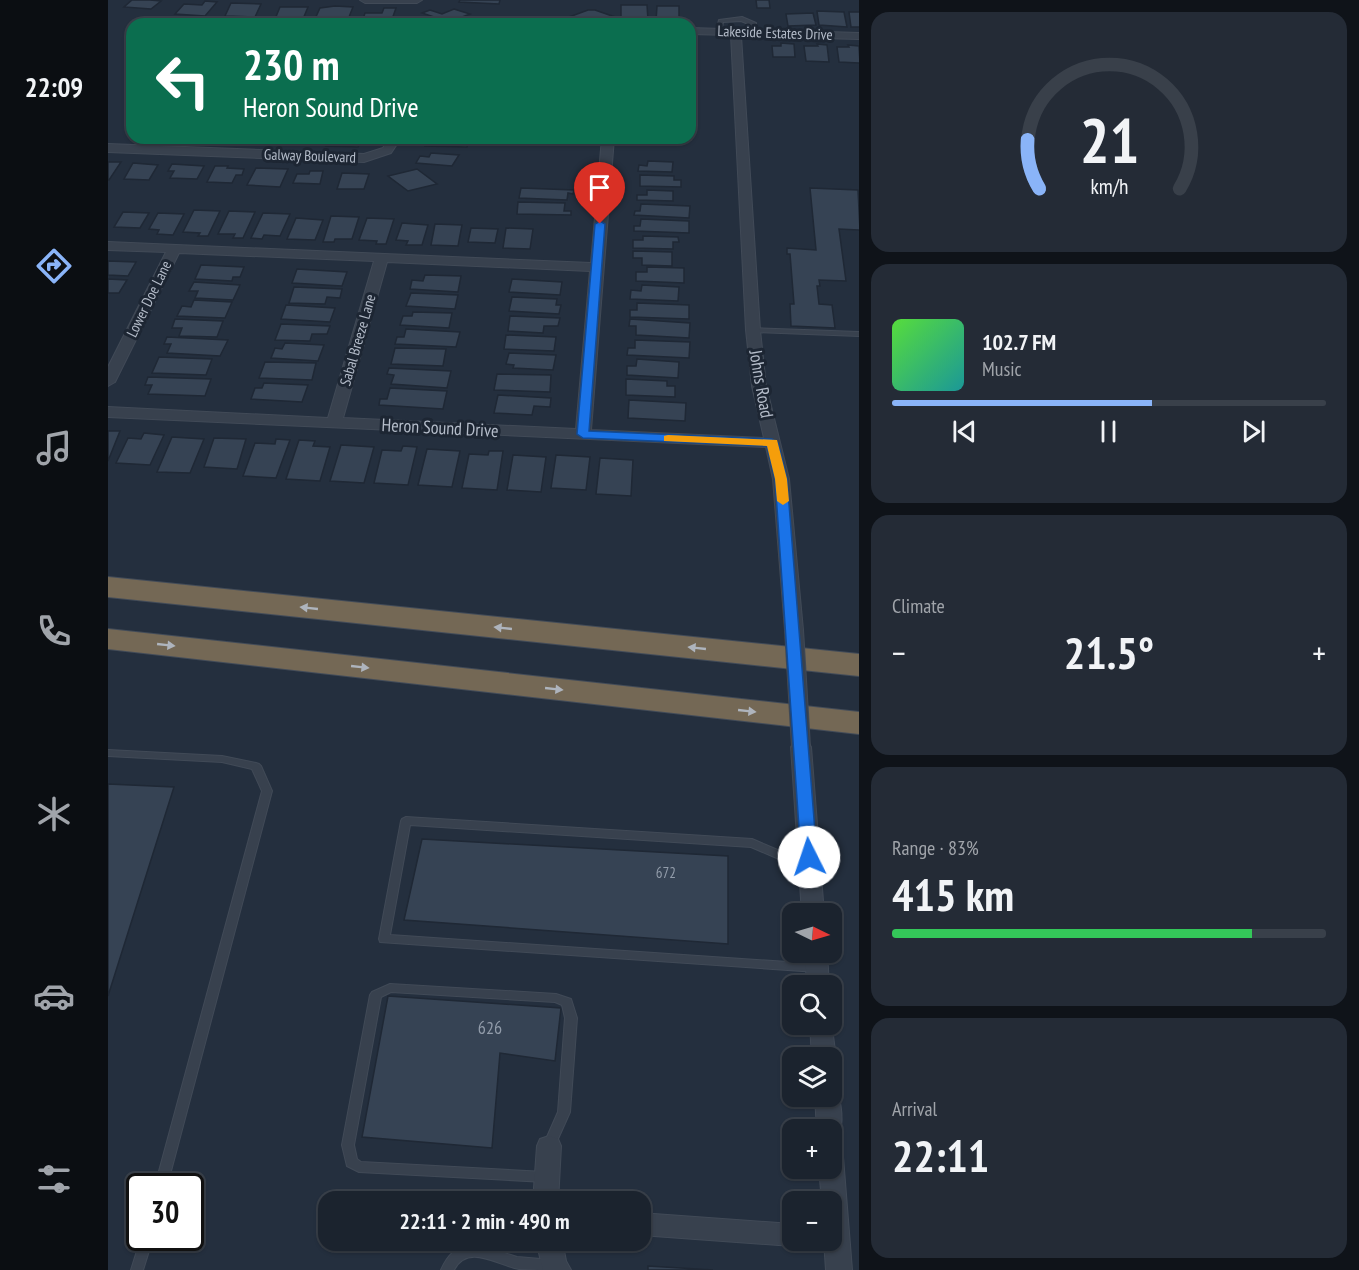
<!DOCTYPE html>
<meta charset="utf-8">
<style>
:root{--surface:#1b232e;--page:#242b36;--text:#f1f3f6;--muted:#a0a4aa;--line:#39404a;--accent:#8ab4f8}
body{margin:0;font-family:"PT Sans Narrow",sans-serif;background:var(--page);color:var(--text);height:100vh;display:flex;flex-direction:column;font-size:22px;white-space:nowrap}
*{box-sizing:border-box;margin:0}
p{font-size:20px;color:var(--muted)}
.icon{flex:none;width:33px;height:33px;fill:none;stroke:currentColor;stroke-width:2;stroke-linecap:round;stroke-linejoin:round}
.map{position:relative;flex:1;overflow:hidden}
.drawer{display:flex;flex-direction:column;gap:12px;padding:12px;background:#0f1319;width:500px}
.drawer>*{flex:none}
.banner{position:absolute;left:18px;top:18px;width:570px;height:126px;border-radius:18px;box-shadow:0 2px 4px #0004,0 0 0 2px var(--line);background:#0b6e4f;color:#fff;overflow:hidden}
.needle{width:39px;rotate:95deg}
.controls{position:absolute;left:674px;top:903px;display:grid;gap:12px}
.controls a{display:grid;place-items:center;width:60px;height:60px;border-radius:12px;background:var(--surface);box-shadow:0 2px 4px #0004,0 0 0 2px var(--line);font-size:30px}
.speed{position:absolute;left:18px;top:1173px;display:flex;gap:12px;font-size:30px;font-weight:700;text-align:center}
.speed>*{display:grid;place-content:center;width:78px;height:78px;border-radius:50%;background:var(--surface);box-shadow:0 2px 4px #0004,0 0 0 2px var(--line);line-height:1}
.speed .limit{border:3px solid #111;border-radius:9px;background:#fff;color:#111}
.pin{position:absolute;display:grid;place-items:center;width:51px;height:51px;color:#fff;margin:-62px -26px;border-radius:50% 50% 50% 0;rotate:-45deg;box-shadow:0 0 6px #0007}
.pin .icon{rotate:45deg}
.me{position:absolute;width:66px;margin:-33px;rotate:356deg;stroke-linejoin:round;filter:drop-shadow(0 0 4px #0008)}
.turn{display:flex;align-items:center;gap:21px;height:126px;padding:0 18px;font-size:27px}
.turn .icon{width:78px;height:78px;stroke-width:2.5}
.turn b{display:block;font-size:42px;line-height:51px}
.big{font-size:45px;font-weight:700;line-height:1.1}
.drawer .tile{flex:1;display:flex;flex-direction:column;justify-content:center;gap:9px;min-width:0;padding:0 21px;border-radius:18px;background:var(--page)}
.drawer .dial{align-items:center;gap:0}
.dial svg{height:156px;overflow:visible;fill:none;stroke:var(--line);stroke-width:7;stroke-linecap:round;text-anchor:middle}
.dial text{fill:var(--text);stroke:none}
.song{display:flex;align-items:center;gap:18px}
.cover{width:72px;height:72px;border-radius:9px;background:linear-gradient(135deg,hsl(110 70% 55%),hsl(180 70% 35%))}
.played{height:6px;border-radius:3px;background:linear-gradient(90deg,var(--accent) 60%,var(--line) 60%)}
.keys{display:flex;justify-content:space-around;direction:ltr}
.heat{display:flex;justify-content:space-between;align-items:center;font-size:33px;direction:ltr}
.charge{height:9px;border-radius:4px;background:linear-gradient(90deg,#34c759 83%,var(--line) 0)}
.trip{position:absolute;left:210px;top:1191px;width:333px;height:60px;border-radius:18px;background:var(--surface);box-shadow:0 2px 4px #0004,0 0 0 2px var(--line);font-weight:700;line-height:60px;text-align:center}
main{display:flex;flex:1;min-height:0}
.tabs{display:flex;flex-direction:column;width:108px;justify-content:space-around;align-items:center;background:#0b0e12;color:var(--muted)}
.tabs .icon{width:42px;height:42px}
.tabs .selected{color:var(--accent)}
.tabs b{font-size:27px;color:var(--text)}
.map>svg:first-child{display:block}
.building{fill:#364354;stroke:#1f2835;stroke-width:1.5}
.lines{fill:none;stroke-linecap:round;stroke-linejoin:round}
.lane-casing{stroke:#414a57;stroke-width:2}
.street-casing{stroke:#414a57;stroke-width:2}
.highway-casing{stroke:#434c59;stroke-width:2}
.lane{fill:#38414e;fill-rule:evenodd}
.street{fill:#38414e;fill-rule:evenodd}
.highway{fill:#746855;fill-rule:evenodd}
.street-bridge-casing{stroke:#414a57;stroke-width:20;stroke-linecap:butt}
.street-bridge{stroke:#38414e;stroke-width:18}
.oneway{fill:#aeb4bd}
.route{fill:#1a73e8;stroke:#114b97;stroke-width:1.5}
.slow{fill:#f59e0b}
.labels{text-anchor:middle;stroke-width:6;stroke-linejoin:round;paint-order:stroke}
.far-street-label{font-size:15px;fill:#b4bcc9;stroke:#1d2633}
.number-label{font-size:15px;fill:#929caa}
.street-label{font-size:18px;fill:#b4bcc9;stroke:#1d2633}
.near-number-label{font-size:18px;fill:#929caa}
</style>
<main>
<nav class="tabs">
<b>22:09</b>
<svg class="icon selected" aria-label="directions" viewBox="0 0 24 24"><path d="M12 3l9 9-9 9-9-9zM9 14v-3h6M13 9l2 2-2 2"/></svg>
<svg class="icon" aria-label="music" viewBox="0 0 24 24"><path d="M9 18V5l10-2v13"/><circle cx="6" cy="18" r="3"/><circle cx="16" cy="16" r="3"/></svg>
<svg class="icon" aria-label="phone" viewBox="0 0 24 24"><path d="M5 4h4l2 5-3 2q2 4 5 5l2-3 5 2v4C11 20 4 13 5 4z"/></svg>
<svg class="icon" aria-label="climate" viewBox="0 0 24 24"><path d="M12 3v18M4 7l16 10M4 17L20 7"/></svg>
<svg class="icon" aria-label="car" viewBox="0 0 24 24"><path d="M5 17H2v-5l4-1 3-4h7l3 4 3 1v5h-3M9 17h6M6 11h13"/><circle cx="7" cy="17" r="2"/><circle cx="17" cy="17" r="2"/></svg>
<svg class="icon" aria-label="filters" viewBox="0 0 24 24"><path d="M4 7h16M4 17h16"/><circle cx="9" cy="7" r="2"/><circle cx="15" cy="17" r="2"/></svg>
</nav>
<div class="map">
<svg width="752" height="1270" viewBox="0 0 752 1270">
<rect width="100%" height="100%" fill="#242f3e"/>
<g class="building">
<path d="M24,0H42L53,1L43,9L16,7Z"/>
<path d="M352,0H392L391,4L351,2Z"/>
<path d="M648,0H661L662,8H649Z"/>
<path d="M97,1L109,2L97,16L67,14L76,4L94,5Z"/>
<path d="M123,3L153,4L147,17L117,16Z"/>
<path d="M513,5H539L540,20L513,19Z"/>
<path d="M227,6L245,7L239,22L206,21L212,8Z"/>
<path d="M549,6H571V20L548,21Z"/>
<path d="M172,7H200L195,19H167Z"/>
<path d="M276,8H288L283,22H254L257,13H274Z"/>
<path d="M346,9L362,14L341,22L314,13L322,10L334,14Z"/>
<path d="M480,10H487L507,17L481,24L461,17Z"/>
<path d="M709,11L736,12L739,27L711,25Z"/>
<path d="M741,12H752V27H743Z"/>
<path d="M705,13L708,25L680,26L678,14Z"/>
<path d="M673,43L686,44L687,57H665L664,46H673Z"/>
<path d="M709,44L719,45L721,62L698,61L696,46H710Z"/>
<path d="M740,45L751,46L752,63L731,62L729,47H741Z"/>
<path d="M145,138H183L181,144L143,143Z"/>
<path d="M222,138H259L258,141H253L250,147L218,146Z"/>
<path d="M319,139L326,138L361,139L359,147L317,146Z"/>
<path d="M323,153L351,155L344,166L308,163L312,156L321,157Z"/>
<path d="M540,161L565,162L564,172L530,171L531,165L539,166Z"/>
<path d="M0,162H13L1,180H0Z"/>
<path d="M25,163L50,165L41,180L16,179Z"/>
<path d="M64,164L96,166L89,179L62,178L66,171H60Z"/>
<path d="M107,166H120L119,168L136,169L134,175H128L124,183L99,182Z"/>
<path d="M148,168L180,169L172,187L139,185Z"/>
<path d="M309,169L329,184L300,191L280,176Z"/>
<path d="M202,171H215L212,184L185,183L189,174H201Z"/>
<path d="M234,173L261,174L256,189H229Z"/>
<path d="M532,175L566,176V180H573V187L532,186Z"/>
<path d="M413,188L466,190L465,194L460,193L459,200L411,198Z"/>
<path d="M702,188L750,190L752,230L731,229L738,281L711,280L712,286H709L711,304L724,305L727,328L683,326L682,304H686L682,254H679V248L708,250Z"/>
<path d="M539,190L565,191V201L529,200V195H539Z"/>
<path d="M410,202L457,203L456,211H463V215L409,214Z"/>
<path d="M533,204L582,206L581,218L526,215L527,211H532Z"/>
<path d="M86,210L112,211L100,236H90L92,233L75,232Z"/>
<path d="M121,211L147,212L135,238H125L127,234H110Z"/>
<path d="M15,212L41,213L32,228L6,227Z"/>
<path d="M50,213L76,214L65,235L49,234L51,230L41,229Z"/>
<path d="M155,213L182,214L172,236L156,235L154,239L143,238Z"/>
<path d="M223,216L251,217L244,239H227L226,242H215Z"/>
<path d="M188,218L215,220L207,240L179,239Z"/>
<path d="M259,218L286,219L278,244H268L269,241L251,240Z"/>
<path d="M533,219L581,221V233L526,231V226H532Z"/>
<path d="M294,223L320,225L314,245H298L300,241L288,240Z"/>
<path d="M327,224L354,225L350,246L323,245Z"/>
<path d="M363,228L390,229L387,243L360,242Z"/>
<path d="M398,228L425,229L422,249L395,248Z"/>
<path d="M535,236L570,237L571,242H565V249L525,248V240H535Z"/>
<path d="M525,251L564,252V266L534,265V258H525Z"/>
<path d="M0,261L28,262L20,276L0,275Z"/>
<path d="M93,265L136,267L132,277H125L124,281L87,279Z"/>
<path d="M539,267L576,268V283L528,281V272H539Z"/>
<path d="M189,269L239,272L234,286L184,283Z"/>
<path d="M317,275L353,276L350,292L302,289L304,280L315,281Z"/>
<path d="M0,279L19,280L11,293H0Z"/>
<path d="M404,279L454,282L452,295L401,292Z"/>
<path d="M86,282L132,285L125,300L87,298L90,291H81Z"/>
<path d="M534,285L571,287L570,301L522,299L523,290L533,291Z"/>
<path d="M186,287L234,289L232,298L219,297L217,304L181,303Z"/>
<path d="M303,293L350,295L347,309L298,306Z"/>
<path d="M404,297L449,299L448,305H453L451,314L401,311Z"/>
<path d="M86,300L124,302L117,318L69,316L74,306L83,307Z"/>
<path d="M529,303L581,305V319L522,317V310H529Z"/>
<path d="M178,305L227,308L222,322L173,319Z"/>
<path d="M305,312L344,313L341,328L292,325L295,316H304Z"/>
<path d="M402,316L452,318L450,326H436L435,333L400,331Z"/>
<path d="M67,319L115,321L109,337L71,336L74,328H64Z"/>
<path d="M522,319L582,323L581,338L528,335V326H521Z"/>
<path d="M173,324L222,326L219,334H204L202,341L167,340Z"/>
<path d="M298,329L352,332L348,347L287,344L289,337H296Z"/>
<path d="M398,335L448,337L446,351L396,349Z"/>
<path d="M59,337L120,340L112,356L59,353L63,344H56Z"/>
<path d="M527,340L582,342L581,358L519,355L520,348H527Z"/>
<path d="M177,343L216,345L210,361L163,358L167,348L174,349Z"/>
<path d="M287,348L338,349L335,366L283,364Z"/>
<path d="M401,353L448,355L445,370L405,368L406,365L398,364Z"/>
<path d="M51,357L104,359L98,375L44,373Z"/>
<path d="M529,359L571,362L570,378L519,375V366H528Z"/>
<path d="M157,362L208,363L204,380L151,378Z"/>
<path d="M281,368L343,371L339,388L283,384L286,375L279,374Z"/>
<path d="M389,374L443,375L442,392L386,390Z"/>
<path d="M40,377L103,379L97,396L40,394L44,385H37Z"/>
<path d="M518,379L559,381V386H567V397L518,395Z"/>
<path d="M156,383L200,385L194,402L143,399L147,388H154Z"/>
<path d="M282,388L339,391L335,409L271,405L272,399H279Z"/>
<path d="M390,395L443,398L442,407L426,406L424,415L386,413Z"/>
<path d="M521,400L578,403L577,421L520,418Z"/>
<path d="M0,431H12L0,461Z"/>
<path d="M36,433L56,435L42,465L8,463L20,438L33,439Z"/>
<path d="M64,437L96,439L82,473L49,472Z"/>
<path d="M106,438L138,439L129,469L96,467Z"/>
<path d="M168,439L182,440L168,478L135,476L147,443L167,444Z"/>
<path d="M191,440L207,441L205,446L222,447L212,481L178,479Z"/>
<path d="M233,445L266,447L256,483L222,481Z"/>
<path d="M295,446L309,447L300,485L266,483L274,450L293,451Z"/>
<path d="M319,449L352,451L344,487L310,485Z"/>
<path d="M381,451H395L389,490L354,488L361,454L380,455Z"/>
<path d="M405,455L438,457L433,492L399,490Z"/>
<path d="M448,455L482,457L478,490L443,488Z"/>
<path d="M492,458L525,460L523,496L488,494Z"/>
<path d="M0,784L66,787L0,996Z"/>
<path d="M314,839L620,856V944L296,920Z"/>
<path d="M280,996L453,1008L447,1061L392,1053L384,1148L254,1137Z"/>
<path d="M540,1266L605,1270H540Z"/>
</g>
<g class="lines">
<defs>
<g id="lane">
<path d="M634,17L648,23L649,34L644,33L643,25L633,21L615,22L613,33L608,32L611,20Z"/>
<path d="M642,328L752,332V336L645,332L641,330Z"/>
<path d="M0,750L114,756L148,763L151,764L153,766L164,791L59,1186H47L154,791L144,769L114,762L0,756Z"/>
<path d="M298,817L644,839L672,851L701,853L705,854L706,857L705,860L701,861L671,859L643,847L302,825L282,935L709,964L713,965L715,968L713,971L709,972L272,942L271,939L293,821L294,819Z"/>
<path d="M282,984L448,994L463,999L469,1018L462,1112L445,1150L441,1151L437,1150L435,1146L450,1112L457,1018L454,1005L447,1002L283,992L273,997L246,1145L249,1159L253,1162L437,1172L441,1173L443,1177L441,1181L437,1182L251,1172L239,1166L234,1145L262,995L264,992Z"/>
<path d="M33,1238H45L35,1270H23Z"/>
<path d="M364,1245L381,1248L409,1257L445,1260L450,1262L451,1266L450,1270C437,1270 424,1270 411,1269C389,1265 360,1243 346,1270H333C340,1255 347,1247 364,1245Z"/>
</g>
<g id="street">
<path d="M252,0H314L309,3H257Z"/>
<path d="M582,28L752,33V39L633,36L652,330L658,386L681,479L695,630L692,634H680L677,630L665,479L658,447L0,417V407L220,418L266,261L71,253L7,382L0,386V367L58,252L0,250V242L483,263L494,138H506L483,430L656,438L644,386L638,330L623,35L582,34ZM279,262L482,271L468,429L235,418Z"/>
<path d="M281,138H293L283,153L256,162L0,152V144L256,154L275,148Z"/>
<path d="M693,741L700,742L703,747L716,914H694L683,747L686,742Z"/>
<path d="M697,952H719L721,986H699Z"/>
<path d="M723,1021L728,1058L723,1065V1058H704L702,1024H723Z"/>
<path d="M723,1088L727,1089C734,1101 736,1125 730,1137L723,1139V1130H709L707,1096H723Z"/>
<path d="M441,1136L450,1139L453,1146L450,1202H425L429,1146L432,1139Z"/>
<path d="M723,1147L732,1150L735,1157L744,1270H718L716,1240H723V1202H714L711,1168H723Z"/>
<path d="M532,1213L684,1224V1240H694L684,1246L532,1235Z"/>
<path d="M428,1240H454L458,1261L463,1270H435Z"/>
</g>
<g id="highway">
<path d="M0,577L752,654V676L0,597Z"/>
<path d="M0,629L752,712V734L0,649Z"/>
</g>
</defs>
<use href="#lane" class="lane-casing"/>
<use href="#street" class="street-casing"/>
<use href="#highway" class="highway-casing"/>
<use href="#lane" class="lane"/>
<use href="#street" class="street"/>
<use href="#highway" class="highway"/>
<defs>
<path id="street-bridge" d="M686,630L693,747"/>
</defs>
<use href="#street-bridge" class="street-bridge-casing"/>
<use href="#street-bridge" class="street-bridge"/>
</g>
<defs><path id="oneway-solid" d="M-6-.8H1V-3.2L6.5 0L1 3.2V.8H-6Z" transform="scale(1.5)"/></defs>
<g class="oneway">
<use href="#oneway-solid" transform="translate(201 608) rotate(-174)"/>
<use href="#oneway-solid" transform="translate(395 628) rotate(-174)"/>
<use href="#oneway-solid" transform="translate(58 645) rotate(6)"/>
<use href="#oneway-solid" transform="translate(589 648) rotate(-174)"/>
<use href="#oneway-solid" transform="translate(252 667) rotate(6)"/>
<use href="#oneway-solid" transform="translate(446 689) rotate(6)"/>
<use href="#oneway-solid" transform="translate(639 711) rotate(6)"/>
</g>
<path class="route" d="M492,221L497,224L481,431L664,439L670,443L679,479L709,857L707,861H696L693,857L667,479L659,446L475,438L469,434L487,224Z"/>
<path class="slow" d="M560,435L669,440L679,479L681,501L675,505L669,501L667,479L659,446L556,441V436Z"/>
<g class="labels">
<g class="far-street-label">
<text transform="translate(667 33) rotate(2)" y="5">Lakeside Estates Drive</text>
<text transform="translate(202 156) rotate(2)" y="5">Galway Boulevard</text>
<text transform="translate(41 299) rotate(-64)" y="5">Lower Doe Lane</text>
<text transform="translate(250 340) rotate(-74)" y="5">Sabal Breeze Lane</text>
</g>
<g class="number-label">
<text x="558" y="878">672</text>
</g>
<g class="street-label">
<text transform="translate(653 384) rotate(80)" y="6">Johns Road</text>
<text transform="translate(332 428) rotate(3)" y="6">Heron Sound Drive</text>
</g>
<g class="near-number-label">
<text x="382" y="1034">626</text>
</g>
</g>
</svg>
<div class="controls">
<a><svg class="needle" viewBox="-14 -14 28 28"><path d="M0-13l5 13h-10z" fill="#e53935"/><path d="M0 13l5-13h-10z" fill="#a0a4aa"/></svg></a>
<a><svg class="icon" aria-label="search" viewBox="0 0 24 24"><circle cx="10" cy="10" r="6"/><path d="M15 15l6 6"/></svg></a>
<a><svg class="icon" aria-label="layers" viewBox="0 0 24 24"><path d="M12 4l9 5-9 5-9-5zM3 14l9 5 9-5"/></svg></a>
<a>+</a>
<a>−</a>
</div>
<div class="speed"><div class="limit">30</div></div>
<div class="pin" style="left:492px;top:224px;background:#d93025"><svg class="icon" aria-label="arrive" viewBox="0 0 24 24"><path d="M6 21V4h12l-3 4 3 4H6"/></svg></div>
<svg class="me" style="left:701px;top:857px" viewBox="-20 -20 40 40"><circle r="19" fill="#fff"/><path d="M0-13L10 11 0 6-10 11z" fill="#1a73e8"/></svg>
<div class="trip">22:11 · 2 min · 490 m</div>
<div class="banner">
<div class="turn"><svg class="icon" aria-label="left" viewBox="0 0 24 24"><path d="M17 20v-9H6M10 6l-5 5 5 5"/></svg><div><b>230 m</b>Heron Sound Drive</div></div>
</div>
</div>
<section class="drawer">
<div class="tile dial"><svg viewBox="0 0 100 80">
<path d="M14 69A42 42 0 1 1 86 69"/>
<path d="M14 69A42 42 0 0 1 8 44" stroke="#8ab4f8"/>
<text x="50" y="56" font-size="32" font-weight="700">21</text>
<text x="50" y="72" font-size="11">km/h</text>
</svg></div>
<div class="tile">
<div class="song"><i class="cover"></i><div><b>102.7 FM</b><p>Music</p></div></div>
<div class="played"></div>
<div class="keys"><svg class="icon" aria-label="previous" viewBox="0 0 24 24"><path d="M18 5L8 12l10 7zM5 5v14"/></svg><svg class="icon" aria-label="pause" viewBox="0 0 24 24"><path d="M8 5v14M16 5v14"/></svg><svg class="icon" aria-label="next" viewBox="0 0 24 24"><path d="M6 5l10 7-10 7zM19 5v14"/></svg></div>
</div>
<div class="tile"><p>Climate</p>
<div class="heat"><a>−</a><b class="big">21.5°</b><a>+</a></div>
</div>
<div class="tile"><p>Range · 83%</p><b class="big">415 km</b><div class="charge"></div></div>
<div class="tile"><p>Arrival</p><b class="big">22:11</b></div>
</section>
</main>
